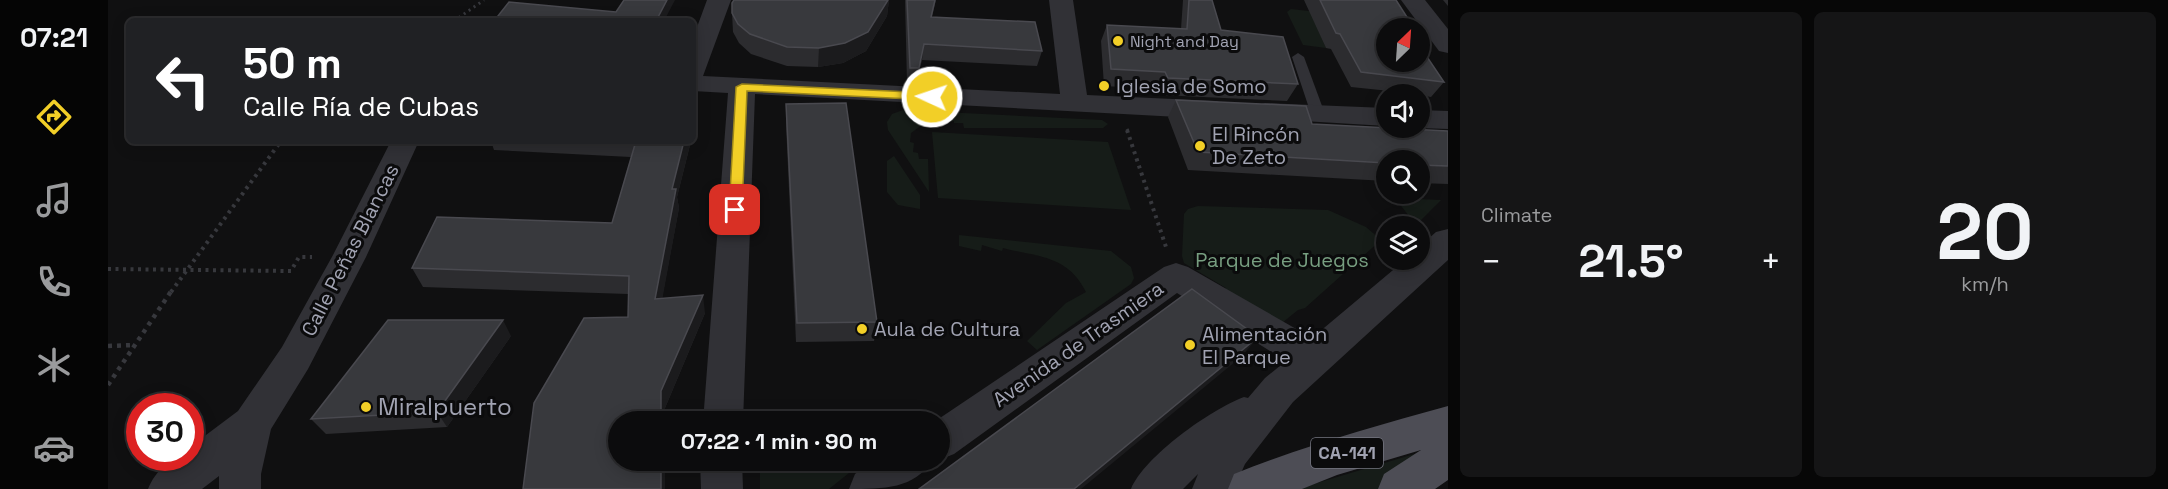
<!DOCTYPE html>
<meta charset="utf-8">
<style>
:root{--surface:#0c0c0d;--page:#151516;--text:#f1f3f6;--muted:#9a9b9d;--line:#2c2c2e;--accent:#f2cf27}
body{margin:0;font-family:"Space Grotesk",sans-serif;background:var(--page);color:var(--text);height:100vh;display:flex;flex-direction:column;font-size:22px;white-space:nowrap}
*{box-sizing:border-box;margin:0}
p{font-size:20px;color:var(--muted)}
.icon{flex:none;width:33px;height:33px;fill:none;stroke:currentColor;stroke-width:2;stroke-linecap:round;stroke-linejoin:round}
.map{position:relative;flex:1;overflow:hidden}
.panel{display:flex;flex-direction:column;gap:12px;padding:12px;background:#070707;width:720px}
.panel>*{flex:none}
.hud{position:absolute;left:18px;top:18px;width:570px;height:126px;border-radius:9px;box-shadow:0 3px 15px #0003,0 0 0 2px var(--line);background:#202124;color:#fff;overflow:hidden}
.needle{width:39px;rotate:25deg}
.buttons{position:absolute;left:1268px;top:18px;display:grid;gap:12px}
.buttons a{display:grid;place-items:center;width:54px;height:54px;border-radius:50%;background:var(--surface);box-shadow:0 3px 15px #0003,0 0 0 2px var(--line);font-size:30px}
.speed{position:absolute;left:18px;top:393px;display:flex;gap:12px;font-size:30px;font-weight:700;text-align:center}
.speed>*{display:grid;place-content:center;width:78px;height:78px;border-radius:50%;background:var(--surface);box-shadow:0 3px 15px #0003,0 0 0 2px var(--line);line-height:1}
.speed .limit{border:9px solid #d22;background:#fff;color:#111}
.pin{position:absolute;display:grid;place-items:center;width:51px;height:51px;color:#fff;margin:-26px;border-radius:12px;box-shadow:0 3px 9px #0006}
.me{position:absolute;width:66px;margin:-33px;rotate:273deg;stroke-linejoin:round;filter:drop-shadow(0 0 4px #0008)}
.turn{display:flex;align-items:center;gap:21px;height:126px;padding:0 18px;font-size:27px}
.turn .icon{width:78px;height:78px;stroke-width:2.5}
.turn b{display:block;font-size:42px;line-height:51px}
.big{font-size:45px;font-weight:700;line-height:1.1}
.panel .widget{flex:1;display:flex;flex-direction:column;justify-content:center;gap:9px;min-width:0;padding:0 21px;border-radius:9px;background:var(--page)}
.panel .dial{align-items:center;gap:0}
.dial b{font-size:78px;line-height:1}
.heat{display:flex;justify-content:space-between;align-items:center;font-size:33px;direction:ltr}
.panel .tiles{flex:1;display:grid;gap:12px;grid-template-columns:repeat(2,1fr)}
.trip{position:absolute;left:500px;top:411px;width:342px;height:60px;border-radius:30px;background:var(--surface);box-shadow:0 3px 15px #0003,0 0 0 2px var(--line);font-weight:700;line-height:60px;text-align:center}
main{display:flex;flex:1;min-height:0}
.menu{display:flex;flex-direction:column;width:108px;justify-content:space-around;align-items:center;background:#050505;color:var(--muted)}
.menu .icon{width:42px;height:42px}
.menu .current{color:var(--accent)}
.menu b{font-size:27px;color:var(--text)}
.map>svg:first-child{display:block}
.green{fill:#161c18}
.lines{fill:none;stroke-linecap:round;stroke-linejoin:round}
.path-far2{stroke:#37383d;stroke-width:3;stroke-dasharray:2 4;stroke-linecap:butt}
.path-far1{stroke:#37383d;stroke-width:4;stroke-dasharray:3 4.5;stroke-linecap:butt}
.path{stroke:#37383d;stroke-width:4.5;stroke-dasharray:4 5;stroke-linecap:butt}
.service{fill:#313136;fill-rule:evenodd}
.minor{fill:#313136;fill-rule:evenodd}
.primary{fill:#4d4d55;fill-rule:evenodd}
.wall{fill:#2c2c2f}
.shaded-wall{fill:#1b1b1d}
.building{fill:#38393d;stroke:#49494f;stroke-width:1.5}
.route{fill:#f2cf27;stroke:#9d8719;stroke-width:1.5}
.poi-dot{fill:#f2cf27;stroke:#0b0b0c;stroke-width:2}
.labels{text-anchor:middle;stroke-width:6;stroke-linejoin:round;paint-order:stroke}
.far-poi-label{font-size:16px;fill:#a1a3b2;stroke:#0b0b0c;text-anchor:start}
.shield{fill:#0b0b0c;stroke:#747580;stroke-width:1.5}
.shield-label{font-size:18px;font-weight:bold;fill:#a1a3b2}
.poi-label{font-size:20px;fill:#a1a3b2;stroke:#0b0b0c;text-anchor:start}
.street-label{font-size:20px;fill:#a1a3b2;stroke:#0b0b0c}
.park-label{font-size:20px;fill:#779e80;stroke:#0b0b0c}
.near-poi-label{font-size:24px;fill:#a1a3b2;stroke:#0b0b0c;text-anchor:start}
</style>
<main>
<nav class="menu">
<b>07:21</b>
<svg class="icon current" aria-label="directions" viewBox="0 0 24 24"><path d="M12 3l9 9-9 9-9-9zM9 14v-3h6M13 9l2 2-2 2"/></svg>
<svg class="icon" aria-label="music" viewBox="0 0 24 24"><path d="M9 18V5l10-2v13"/><circle cx="6" cy="18" r="3"/><circle cx="16" cy="16" r="3"/></svg>
<svg class="icon" aria-label="phone" viewBox="0 0 24 24"><path d="M5 4h4l2 5-3 2q2 4 5 5l2-3 5 2v4C11 20 4 13 5 4z"/></svg>
<svg class="icon" aria-label="climate" viewBox="0 0 24 24"><path d="M12 3v18M4 7l16 10M4 17L20 7"/></svg>
<svg class="icon" aria-label="car" viewBox="0 0 24 24"><path d="M5 17H2v-5l4-1 3-4h7l3 4 3 1v5h-3M9 17h6M6 11h13"/><circle cx="7" cy="17" r="2"/><circle cx="17" cy="17" r="2"/></svg>
</nav>
<div class="map">
<svg width="1340" height="489" viewBox="0 0 1340 489">
<rect width="100%" height="100%" fill="#101011"/>
<g class="green">
<path d="M1183,9L1235,15L1210,29L1218,48L1195,45L1179,12Z"/>
<path d="M795,110L994,120L1000,124L995,128H856L855,123H846V121L822,125L818,122L803,133L802,142L806,143L805,152L810,153L811,159H820L821,192L780,130L779,122L784,114Z"/>
<path d="M824,132L1000,142L1023,210L830,198Z"/>
<path d="M786,156L812,195V209L790,205L779,192V161Z"/>
<path d="M1287,198L1333,200L1308,225Z"/>
<path d="M1090,206L1220,210L1258,227L1273,240L1197,308L1190,310L1169,327L1115,294L1118,288L1076,263L1074,256L1076,214L1080,209Z"/>
<path d="M851,235L1003,251L1023,267L1026,278L1023,284L929,350L919,341L958,303L978,292C959,254 928,257 895,248L894,251L874,245L873,251L851,246Z"/>
<path d="M1330,447L1274,489H1192L1199,486Z"/>
<path d="M652,461V460L756,461L721,489H652Z"/>
</g>
<g class="lines">
<g class="path-far2">
<path d="M346,21L376,0"/>
<path d="M1019,129L1020,131"/>
</g>
<g class="path-far1">
<path d="M1019,130L1059,250"/>
<path d="M0,269L183,271L191,257H204"/>
<path d="M63,292L173,141"/>
</g>
<g class="path">
<path d="M0,346L26,345"/>
<path d="M0,385L64,290"/>
</g>
<path class="service" d="M1190,53L1196,57L1217,114L1215,117H1205L1203,114L1184,57Z"/>
<g class="minor">
<path d="M599,0H623L595,76L952,94L941,0H965L979,95L1108,101L1118,104L1122,110L1118,116L1108,119L647,94L635,422H595L620,93L585,91V38Z"/>
<path d="M1293,0H1317L1340,29V53L1331,51Z"/>
<path d="M1157,103L1278,108V126L1147,118L1143,112L1147,106Z"/>
<path d="M1311,110L1340,111V129L1310,128Z"/>
<path d="M283,141H311L258,257L200,369L163,429L153,474V489H111V476L94,489H40C48,470 61,458 82,458V447L130,411L174,347L225,255Z"/>
<path d="M1340,229V260L1185,402L1137,464L1126,489H1084L1090,474L1075,489H1023C1037,456 1102,410 1136,397L1140,398L1157,378L1178,361L1069,293L846,454L831,460V422H826L1056,267L1068,263L1080,267L1204,338L1297,260H1311V247L1328,232Z"/>
<path d="M592,460H634L635,489H593Z"/>
<path d="M767,460H824C807,489 775,489 741,489L747,474Z"/>
</g>
<path class="primary" d="M1340,406V480L1327,489H1270L1276,474L1313,450L1229,475L1194,489H1120L1126,474C1196,446 1267,426 1340,406Z"/>
</g>
<g class="wall">
<path d="M626,0H781L779,16L758,51L735,63L710,67L679,66L643,54L631,43L625,32L624,13Z"/>
<path d="M797,0H828L824,17L934,51L929,66L814,60L808,84L799,83Z"/>
<path d="M1075,0H1104L1113,30L1190,84L1179,101L1052,95L1049,89L996,86L993,41L999,25L1073,29Z"/>
<path d="M1196,0H1288L1311,62V37L1315,44L1312,47L1336,82L1323,97L1311,95V94L1243,87L1223,49L1218,48Z"/>
<path d="M1335,0H1340V6Z"/>
<path d="M1068,100L1204,124L1340,131V184L1311,183V160H1278V181L1080,170L1060,117Z"/>
<path d="M678,104L769,322L766,341L688,342L678,124Z"/>
<path d="M383,141H583L569,197L571,208L554,298L597,313L557,408L510,460H557V489H415L520,317V294L315,287L304,268L504,223L523,157L386,150Z"/>
<path d="M403,336L339,427L218,434L203,419Z"/>
</g>
<g class="shaded-wall">
<path d="M559,0H567L556,21H548Z"/>
<path d="M780,0H781L779,16L758,51L735,63L710,67L711,48Z"/>
<path d="M816,44L814,60L808,84L811,68Z"/>
<path d="M588,94L590,113L585,133V106Z"/>
<path d="M576,141H583L569,197L571,208L551,317L547,299L564,189Z"/>
<path d="M595,295L597,313L557,408V422H553V391Z"/>
<path d="M395,320L403,336L339,427L329,412Z"/>
<path d="M1150,337L1134,356L973,489H966Z"/>
<rect x="553" y="460" width="4" height="29"/>
</g>
<g class="building">
<path d="M516,0H559L548,21H386L401,2L508,12Z"/>
<path d="M626,0H780L760,32L737,43L711,48L679,47L642,34L630,24L624,13V3Z"/>
<path d="M799,0H827L823,17L927,22L934,51L816,44L811,68H802Z"/>
<path d="M1081,0H1104L1113,30L1175,37L1190,84L1060,78L1057,72L1003,69L999,25L1079,29Z"/>
<path d="M1212,0H1288L1306,28H1278V62H1311V45L1336,82L1253,72L1232,34L1228,33Z"/>
<path d="M1311,37L1315,44L1311,43Z"/>
<path d="M585,94H588L585,106Z"/>
<path d="M1068,100L1198,106L1204,124L1340,131V166L1311,165V160H1278V163L1090,152Z"/>
<path d="M738,103L769,322L689,323L678,104Z"/>
<path d="M528,141H576L564,189H568L547,299L595,295L553,391V422H510V460H553V489H415L426,403L476,318L520,317L521,276L304,268L329,217L504,223Z"/>
<path d="M1084,289L1150,337L966,489H811Z"/>
<path d="M280,320H395L329,412L203,419Z"/>
</g>
<path class="route" d="M634,84L824,93L830,97L824,100L639,91L634,210L627,214L621,210L628,87Z"/>
<g class="poi-dot">
<circle cx="1010" cy="41" r="6"/>
<circle cx="996" cy="86" r="6"/>
<circle cx="1092" cy="146" r="6"/>
<circle cx="754" cy="329" r="6"/>
<circle cx="1082" cy="345" r="6"/>
<circle cx="258" cy="407" r="6"/>
</g>
<g class="labels">
<g class="far-poi-label">
<text x="1022" y="47">Night and Day</text>
</g>
<rect class="shield" x="1203" y="438" width="72" height="30" rx="4.5"/>
<g class="shield-label">
<text x="1239" y="459">CA-141</text>
</g>
<g class="poi-label">
<text x="1008" y="93">Iglesia de Somo</text>
<text x="1104" y="141">El Rincón<tspan x="1104" dy="23">De Zeto</tspan></text>
<text x="766" y="336">Aula de Cultura</text>
<text x="1094" y="341">Alimentación<tspan x="1094" dy="23">El Parque</tspan></text>
</g>
<g class="street-label">
<text transform="translate(242 250) rotate(-63)" y="7">Calle Peñas Blancas</text>
<text transform="translate(970 344) rotate(-35)" y="7">Avenida de Trasmiera</text>
</g>
<g class="park-label">
<text x="1174" y="267">Parque de Juegos</text>
</g>
<g class="near-poi-label">
<text x="270" y="415">Miralpuerto</text>
</g>
</g>
</svg>
<div class="buttons">
<a><svg class="needle" viewBox="-14 -14 28 28"><path d="M0-13l5 13h-10z" fill="#e53935"/><path d="M0 13l5-13h-10z" fill="#9a9b9d"/></svg></a>
<a><svg class="icon" aria-label="sound" viewBox="0 0 24 24"><path d="M4 9h4l5-4v14l-5-4H4zM17 9q2 3 0 6"/></svg></a>
<a><svg class="icon" aria-label="search" viewBox="0 0 24 24"><circle cx="10" cy="10" r="6"/><path d="M15 15l6 6"/></svg></a>
<a><svg class="icon" aria-label="layers" viewBox="0 0 24 24"><path d="M12 4l9 5-9 5-9-5zM3 14l9 5 9-5"/></svg></a>
</div>
<div class="speed"><div class="limit">30</div></div>
<div class="pin" style="left:627px;top:210px;background:#d93025"><svg class="icon" aria-label="arrive" viewBox="0 0 24 24"><path d="M6 21V4h12l-3 4 3 4H6"/></svg></div>
<svg class="me" style="left:824px;top:97px" viewBox="-20 -20 40 40"><circle r="17" fill="#f2cf27" stroke="#fff" stroke-width="3"/><path d="M0-11L8 9 0 5-8 9z" fill="#fff"/></svg>
<div class="trip">07:22 · 1 min · 90 m</div>
<div class="hud">
<div class="turn"><svg class="icon" aria-label="left" viewBox="0 0 24 24"><path d="M17 20v-9H6M10 6l-5 5 5 5"/></svg><div><b>50 m</b>Calle Ría de Cubas</div></div>
</div>
</div>
<section class="panel">
<div class="tiles">
<div class="widget"><p>Climate</p>
<div class="heat"><a>−</a><b class="big">21.5°</b><a>+</a></div>
</div>
<div class="widget dial"><b>20</b><p>km/h</p></div>
</div>
</section>
</main>
